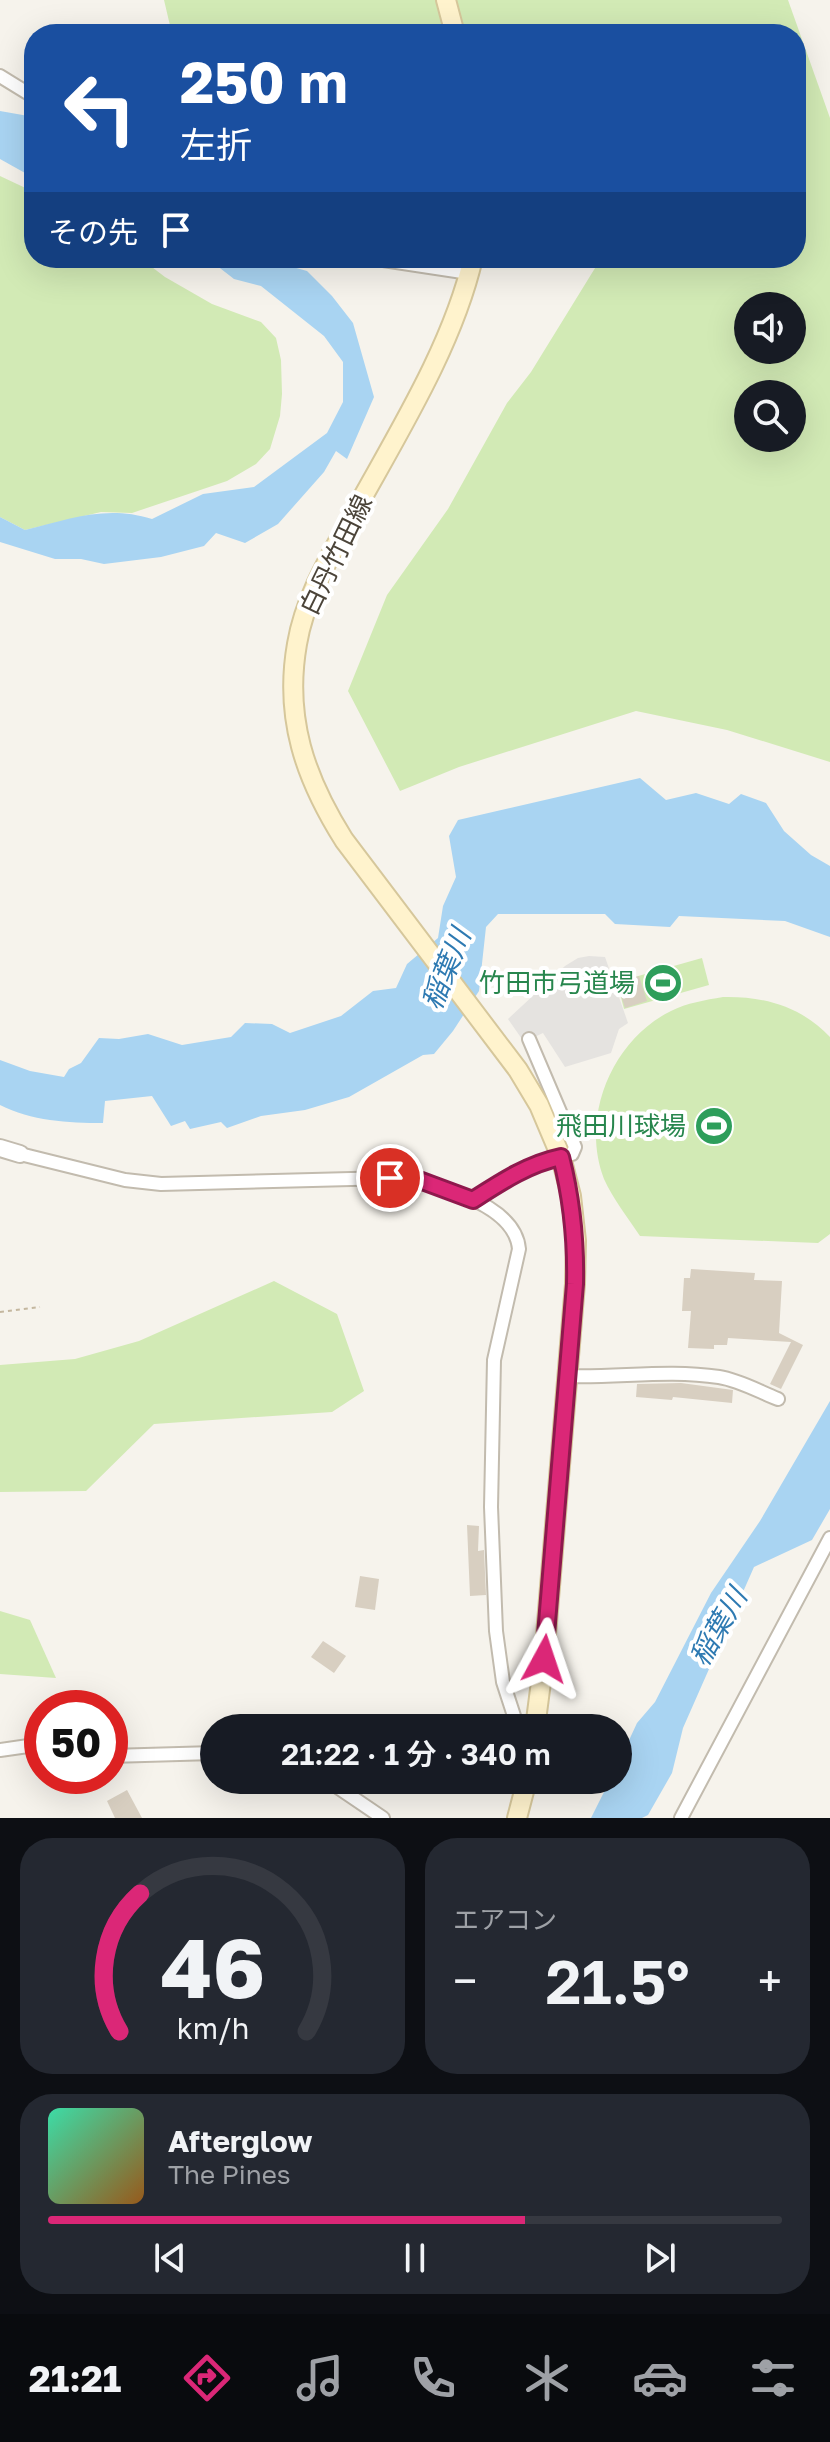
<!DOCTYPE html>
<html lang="ja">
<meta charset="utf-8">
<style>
:root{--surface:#171b24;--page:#242831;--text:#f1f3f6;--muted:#9ea1a6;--line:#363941;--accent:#db2777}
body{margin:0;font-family:"Golos Text","Noto Sans JP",sans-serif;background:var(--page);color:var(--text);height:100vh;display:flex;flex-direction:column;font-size:30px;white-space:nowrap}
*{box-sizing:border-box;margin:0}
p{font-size:26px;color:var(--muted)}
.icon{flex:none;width:44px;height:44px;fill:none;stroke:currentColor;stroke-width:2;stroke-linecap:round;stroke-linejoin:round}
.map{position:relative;height:1818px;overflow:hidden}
.panel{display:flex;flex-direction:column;gap:20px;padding:20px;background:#0d0f14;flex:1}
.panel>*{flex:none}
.banner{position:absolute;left:24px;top:24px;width:782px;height:244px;border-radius:32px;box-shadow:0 8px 32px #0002;background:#1a4fa0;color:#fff;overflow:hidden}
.controls{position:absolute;left:734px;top:292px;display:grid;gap:16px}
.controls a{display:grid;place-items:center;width:72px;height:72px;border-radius:50%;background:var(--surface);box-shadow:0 8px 32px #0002;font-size:40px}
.speed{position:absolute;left:24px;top:1690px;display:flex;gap:16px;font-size:40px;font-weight:700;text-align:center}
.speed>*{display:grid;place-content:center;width:104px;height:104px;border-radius:50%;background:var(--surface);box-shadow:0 8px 32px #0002;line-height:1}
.speed .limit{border:12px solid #d22;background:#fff;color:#111}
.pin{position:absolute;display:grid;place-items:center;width:68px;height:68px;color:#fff;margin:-34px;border:4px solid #fff;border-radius:50%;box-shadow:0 2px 8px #0007}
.me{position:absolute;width:88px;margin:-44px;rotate:5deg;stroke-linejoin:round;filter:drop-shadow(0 0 6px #0008)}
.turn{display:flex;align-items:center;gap:28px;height:168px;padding:0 24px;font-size:36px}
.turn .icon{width:104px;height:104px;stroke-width:2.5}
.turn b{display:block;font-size:56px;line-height:68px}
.then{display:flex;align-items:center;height:76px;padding:0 24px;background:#0003;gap:16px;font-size:30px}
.big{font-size:60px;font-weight:600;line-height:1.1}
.panel .card{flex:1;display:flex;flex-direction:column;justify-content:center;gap:12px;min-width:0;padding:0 28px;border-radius:32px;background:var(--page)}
.panel .dial{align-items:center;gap:0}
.dial svg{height:208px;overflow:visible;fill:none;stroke:var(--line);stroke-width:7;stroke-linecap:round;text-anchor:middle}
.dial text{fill:var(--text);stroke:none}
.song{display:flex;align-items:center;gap:24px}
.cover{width:96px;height:96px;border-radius:12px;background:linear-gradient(135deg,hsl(160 70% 55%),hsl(30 70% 35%))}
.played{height:8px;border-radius:4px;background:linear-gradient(90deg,var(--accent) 65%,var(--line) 65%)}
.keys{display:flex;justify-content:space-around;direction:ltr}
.heat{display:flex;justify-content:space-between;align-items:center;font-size:44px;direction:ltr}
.panel .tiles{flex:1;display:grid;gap:20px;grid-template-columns:1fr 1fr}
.card:last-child{grid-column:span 2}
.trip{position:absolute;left:200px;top:1714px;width:432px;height:80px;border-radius:40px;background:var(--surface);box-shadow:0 8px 32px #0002;font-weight:600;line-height:80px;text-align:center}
.menu{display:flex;height:128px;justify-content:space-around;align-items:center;background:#090b0e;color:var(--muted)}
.menu .icon{width:56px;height:56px}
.menu .on{color:var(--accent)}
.menu b{font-size:36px;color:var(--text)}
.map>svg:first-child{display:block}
.green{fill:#d2eab5;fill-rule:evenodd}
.parking{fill:#e5e3e0}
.water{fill:#a9d4f2}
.building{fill:#d8cfc1}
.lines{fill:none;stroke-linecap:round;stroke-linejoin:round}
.minor-casing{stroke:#c2bbae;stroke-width:16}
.tertiary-casing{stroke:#c2bbae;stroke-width:20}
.secondary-casing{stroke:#d6c79b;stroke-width:22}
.path{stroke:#c4b79f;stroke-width:2;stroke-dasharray:4 4;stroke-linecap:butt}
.minor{stroke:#fff;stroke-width:12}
.tertiary{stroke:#fff;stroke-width:16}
.secondary{stroke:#fff3cd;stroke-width:18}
.route-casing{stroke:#8e194d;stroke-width:20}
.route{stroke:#db2777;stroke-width:14}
.labels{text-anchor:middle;stroke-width:8;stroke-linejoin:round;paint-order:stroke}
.street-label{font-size:26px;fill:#4b4439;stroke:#fff}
.leisure-label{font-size:26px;fill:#27864d;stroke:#fff;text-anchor:end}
.water-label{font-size:28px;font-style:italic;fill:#2e7ab2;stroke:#fff}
</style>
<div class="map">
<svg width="830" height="1818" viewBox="0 0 830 1818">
<rect width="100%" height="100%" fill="#f6f3ec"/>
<g class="green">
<path d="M164,0H788L830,118V762L727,730L636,711L459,767L400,791L348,691L387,595L448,509L507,403L531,372L600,260L596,258H796V34H172ZM748,306H792V350H748ZM748,394H792V438H748Z"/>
<path d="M0,176L34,192V258H140L165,277L212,304L261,322L276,338L281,360L282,394L280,416L270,449L256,464L227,481L132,513L101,512L25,530L0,517Z"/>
<path d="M702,958L709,985L624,1009L617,982Z"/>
<path d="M723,997C764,996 802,1007 830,1037V1234L818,1243L640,1236C628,1218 613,1199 604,1179C580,1117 612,1040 671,1011C687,1003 705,1000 723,997Z"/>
<path d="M274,1281L337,1314L364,1391L332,1412L154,1424L86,1491L0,1492V1365L75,1359L139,1341Z"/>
<path d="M0,1611L30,1620L56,1678L0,1674Z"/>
</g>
<path class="parking" d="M589,956L605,957L628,1023L619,1029L611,1053L565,1067L543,1033L524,1042L508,1019L565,966L578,958Z"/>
<g class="water">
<path d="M0,111L34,117V178L0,159Z"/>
<path d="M207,258H261L307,271L332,296L353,323L374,397L347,459L336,451L324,472L278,524L245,543L216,533L204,546L161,557L104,564L81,559H55L0,542V517L25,530C71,519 105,505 152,519L203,494L254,487L327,433L343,402V362L324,336L261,286L234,279Z"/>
<path d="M640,778L666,800L696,793L729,804L741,794L766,803L784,831L811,855L830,866V937L785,921L679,916L670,927L615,924L605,914H498L486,927L479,991L453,1031L434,1054L423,1055L349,1097L305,1110L261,1116L227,1128L221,1122L190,1129L185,1121L171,1126L152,1096L105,1101L103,1123C68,1123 31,1121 0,1105V1060L30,1071L64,1077L69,1069L81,1063L99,1038L119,1039L148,1034L182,1045L231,1037L245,1023L272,1024L290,1033L341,1016L373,991L396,988L407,964L438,938L443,906L456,877L449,836L458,820Z"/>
<path d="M830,1401V1509L812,1540L754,1567L683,1728L672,1773L648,1815L642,1818H591L610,1780H618V1764L637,1723L655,1702L711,1593L760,1521Z"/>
</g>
<g class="building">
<path d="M639,976L647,1001L625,1008L617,983Z"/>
<path d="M691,1269L755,1273L754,1280L782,1281L779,1333L803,1345L781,1389L770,1384L791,1342L728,1338L727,1345H714V1349L688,1348L691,1311H682L684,1278H690Z"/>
<path d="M681,1383L733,1390L732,1403L673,1397L672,1400L636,1397L637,1384Z"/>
<path d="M467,1525L479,1526L478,1551L484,1550L486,1595L470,1596Z"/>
<path d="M360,1576L379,1579L375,1610L355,1607Z"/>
<path d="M323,1641L346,1656L334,1673L311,1657Z"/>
<path d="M127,1790L142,1818H115L107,1801Z"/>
</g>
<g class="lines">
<defs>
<g id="minor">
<path d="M0,76L34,97"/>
<path d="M370,258L469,273"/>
<path d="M20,1154L125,1180L161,1184L390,1178C427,1180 515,1202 519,1249L494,1360L491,1507L496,1631L503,1682L517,1725L523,1728"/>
<path d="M473,1200L507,1178L547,1160L572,1154L575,1147L529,1039"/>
<path d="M567,1376C618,1378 668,1369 719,1377C739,1380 760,1392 778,1399"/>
<path d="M0,1750L42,1744"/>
<path d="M110,1756L214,1753"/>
<path d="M327,1780L383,1818"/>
<path d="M681,1818L830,1538"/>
</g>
<path id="tertiary" d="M0,1148L20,1154"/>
<g id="secondary">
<path d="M446,0L455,34"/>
<path d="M473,258C453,345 398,433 355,511C332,553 305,596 297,644C284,718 305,778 344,840L518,1070L539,1105L561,1157L571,1196L576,1241L575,1284L544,1659L535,1728"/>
<path d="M517,1818L527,1780"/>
</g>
</defs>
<use href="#minor" class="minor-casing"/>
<use href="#tertiary" class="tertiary-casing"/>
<use href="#secondary" class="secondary-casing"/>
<path class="path" d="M0,1312L40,1307"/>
<use href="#minor" class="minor"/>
<use href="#tertiary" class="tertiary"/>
<use href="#secondary" class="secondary"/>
</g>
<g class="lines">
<defs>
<path id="route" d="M390,1178L422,1181L473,1200C501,1182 528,1164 561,1157C572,1200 576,1240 575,1284L544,1659"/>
</defs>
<use href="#route" class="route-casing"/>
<use href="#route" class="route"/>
</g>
<defs>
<symbol id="stadium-disc" viewBox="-11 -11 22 22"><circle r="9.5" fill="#2e9e5b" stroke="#fff"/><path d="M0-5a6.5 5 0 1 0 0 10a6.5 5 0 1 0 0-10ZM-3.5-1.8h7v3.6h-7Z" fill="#fff"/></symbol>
</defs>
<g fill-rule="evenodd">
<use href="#stadium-disc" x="641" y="961" width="44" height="44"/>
<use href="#stadium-disc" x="692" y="1104" width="44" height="44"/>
</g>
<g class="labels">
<g class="street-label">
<text transform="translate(336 555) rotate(-64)" y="9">白丹竹田線</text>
</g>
<g class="leisure-label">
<text x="635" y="992">竹田市弓道場</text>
<text x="686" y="1135">飛田川球場</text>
</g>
<g class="water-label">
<text transform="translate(446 969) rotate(-68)" y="10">稲葉川</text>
<text transform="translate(718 1627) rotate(-60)" y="10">稲葉川</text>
</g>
</g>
</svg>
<div class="controls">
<a><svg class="icon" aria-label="sound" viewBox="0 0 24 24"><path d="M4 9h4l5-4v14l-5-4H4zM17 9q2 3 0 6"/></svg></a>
<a><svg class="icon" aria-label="search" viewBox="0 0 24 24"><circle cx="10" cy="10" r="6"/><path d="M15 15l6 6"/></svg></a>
</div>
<div class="speed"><div class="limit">50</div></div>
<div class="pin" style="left:390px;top:1178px;background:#d93025"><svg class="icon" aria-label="arrive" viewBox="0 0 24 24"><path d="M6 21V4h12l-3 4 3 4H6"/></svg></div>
<svg class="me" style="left:544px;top:1659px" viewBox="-20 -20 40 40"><path d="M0-17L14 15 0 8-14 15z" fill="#db2777" stroke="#fff" stroke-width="4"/></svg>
<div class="trip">21:22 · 1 分 · 340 m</div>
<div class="banner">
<div class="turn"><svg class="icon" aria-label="left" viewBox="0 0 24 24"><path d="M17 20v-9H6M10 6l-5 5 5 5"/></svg><div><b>250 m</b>左折</div></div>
<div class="then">その先<svg class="icon" aria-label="arrive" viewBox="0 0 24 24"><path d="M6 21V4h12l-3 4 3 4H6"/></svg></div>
</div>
</div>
<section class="panel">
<div class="tiles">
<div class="card dial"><svg viewBox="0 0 100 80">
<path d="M14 69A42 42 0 1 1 86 69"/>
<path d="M14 69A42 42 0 0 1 22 16" stroke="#db2777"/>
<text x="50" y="56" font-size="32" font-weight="700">46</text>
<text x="50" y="72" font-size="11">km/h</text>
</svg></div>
<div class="card"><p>エアコン</p>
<div class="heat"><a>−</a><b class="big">21.5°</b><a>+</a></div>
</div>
<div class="card">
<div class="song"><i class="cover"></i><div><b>Afterglow</b><p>The Pines</p></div></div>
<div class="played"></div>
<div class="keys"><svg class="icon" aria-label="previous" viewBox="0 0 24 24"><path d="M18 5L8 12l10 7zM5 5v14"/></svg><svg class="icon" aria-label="pause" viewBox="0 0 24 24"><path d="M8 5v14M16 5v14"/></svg><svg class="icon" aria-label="next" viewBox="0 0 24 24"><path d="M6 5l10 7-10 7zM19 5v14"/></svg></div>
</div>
</div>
</section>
<nav class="menu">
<b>21:21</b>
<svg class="icon on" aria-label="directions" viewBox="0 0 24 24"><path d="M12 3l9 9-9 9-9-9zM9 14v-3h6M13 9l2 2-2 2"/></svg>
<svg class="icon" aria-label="music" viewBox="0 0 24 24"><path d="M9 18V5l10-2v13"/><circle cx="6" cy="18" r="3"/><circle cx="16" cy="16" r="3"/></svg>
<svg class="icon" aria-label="phone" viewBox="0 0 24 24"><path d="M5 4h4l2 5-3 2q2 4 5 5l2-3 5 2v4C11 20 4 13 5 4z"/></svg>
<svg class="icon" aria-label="climate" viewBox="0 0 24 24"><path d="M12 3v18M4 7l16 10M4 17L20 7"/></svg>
<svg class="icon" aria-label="car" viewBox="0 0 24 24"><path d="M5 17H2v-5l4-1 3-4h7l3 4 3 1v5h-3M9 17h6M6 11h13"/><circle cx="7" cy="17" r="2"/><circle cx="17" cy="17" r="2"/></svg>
<svg class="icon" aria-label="filters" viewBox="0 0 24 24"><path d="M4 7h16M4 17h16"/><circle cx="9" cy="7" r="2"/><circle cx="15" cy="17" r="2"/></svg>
</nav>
